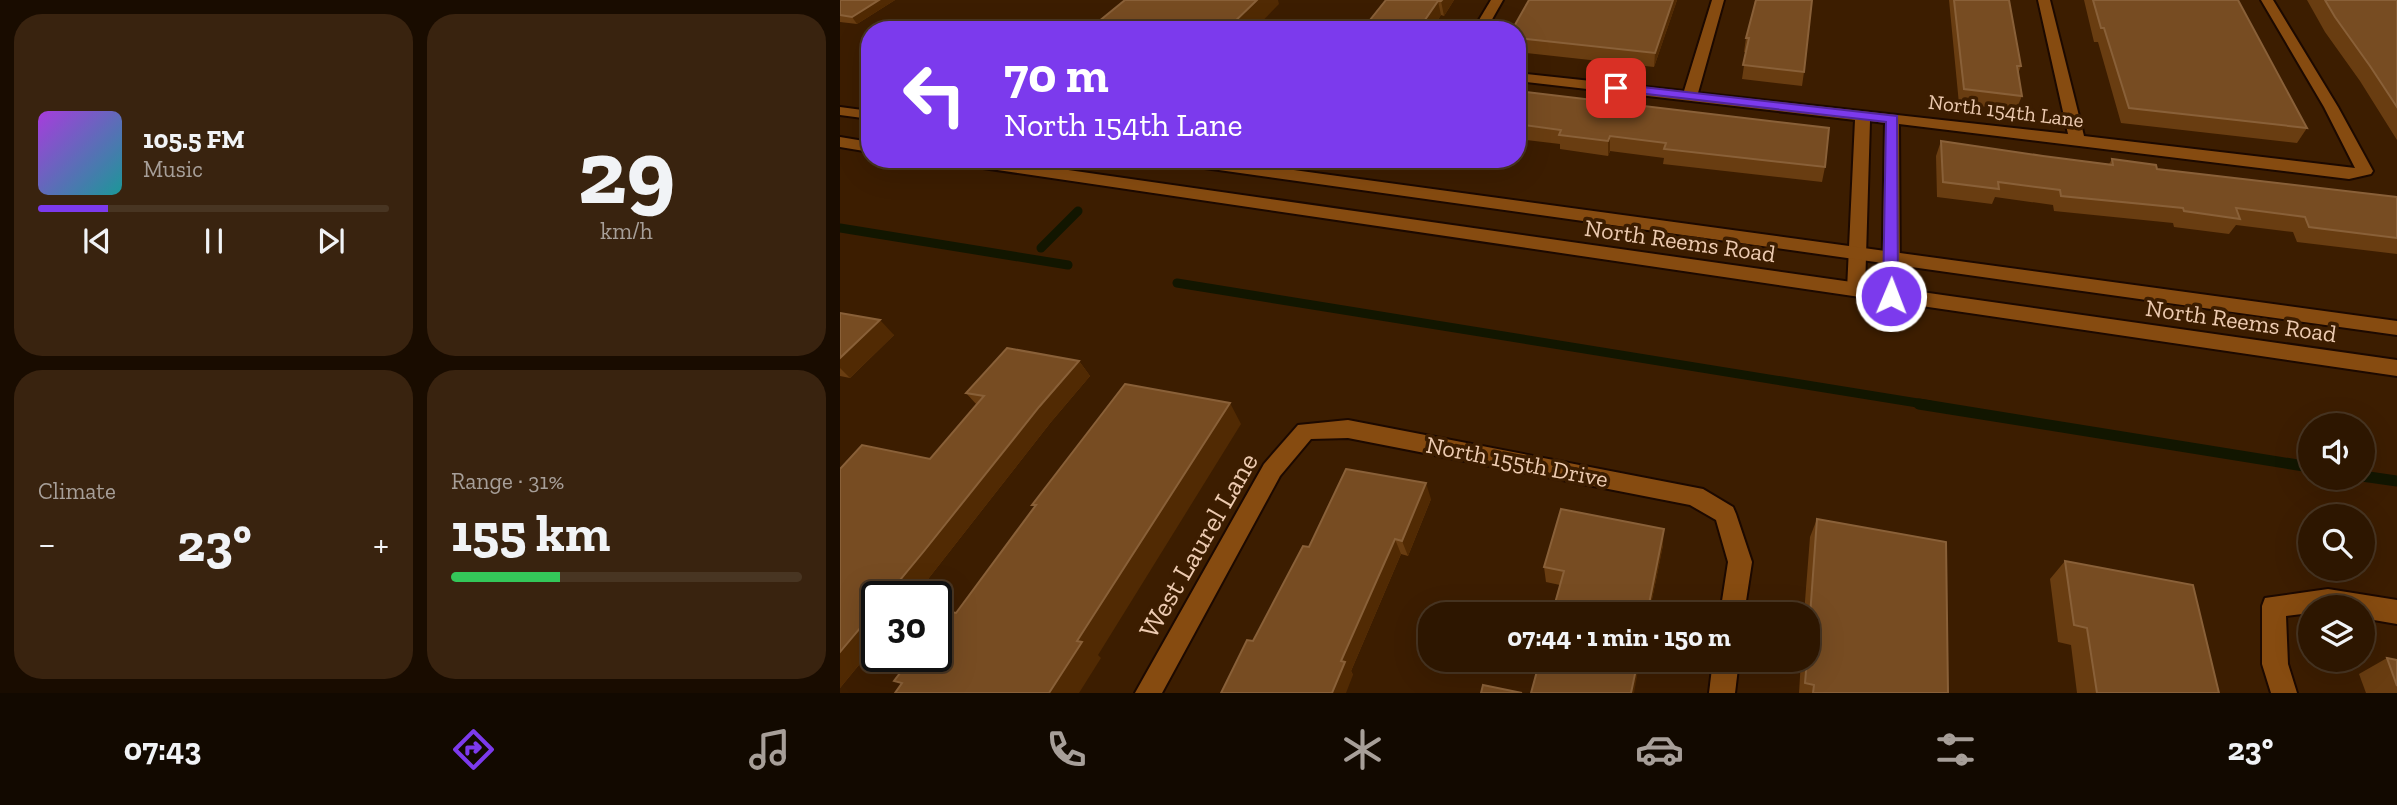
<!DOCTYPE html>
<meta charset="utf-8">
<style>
:root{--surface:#2d1600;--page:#39230f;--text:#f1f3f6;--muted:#a79f99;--line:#483522;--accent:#7c3aed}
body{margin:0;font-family:"Zilla Slab",serif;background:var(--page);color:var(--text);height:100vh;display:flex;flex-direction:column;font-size:26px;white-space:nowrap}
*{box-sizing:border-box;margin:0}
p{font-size:23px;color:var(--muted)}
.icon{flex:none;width:38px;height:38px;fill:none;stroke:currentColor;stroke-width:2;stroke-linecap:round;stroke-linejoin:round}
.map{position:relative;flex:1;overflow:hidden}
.side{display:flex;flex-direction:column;gap:14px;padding:14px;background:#190c00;width:840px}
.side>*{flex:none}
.top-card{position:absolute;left:21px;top:21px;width:665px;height:147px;border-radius:28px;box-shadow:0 7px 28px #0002,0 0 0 2px var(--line);background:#7c3aed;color:#fff;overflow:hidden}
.controls{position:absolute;left:1458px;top:413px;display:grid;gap:14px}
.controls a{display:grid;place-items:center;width:77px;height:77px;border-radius:50%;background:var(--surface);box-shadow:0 7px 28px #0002,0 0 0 2px var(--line);font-size:35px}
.speed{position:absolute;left:21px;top:581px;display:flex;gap:14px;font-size:35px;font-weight:700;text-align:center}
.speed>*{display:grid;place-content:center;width:91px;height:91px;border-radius:50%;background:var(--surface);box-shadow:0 7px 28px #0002,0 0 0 2px var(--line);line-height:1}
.speed .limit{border:4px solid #111;border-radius:10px;background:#fff;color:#111}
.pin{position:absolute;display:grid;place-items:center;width:60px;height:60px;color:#fff;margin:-30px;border-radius:14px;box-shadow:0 4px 10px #0006}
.me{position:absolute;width:77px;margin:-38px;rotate:1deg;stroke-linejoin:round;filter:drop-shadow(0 0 5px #0008)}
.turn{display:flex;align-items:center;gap:24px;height:147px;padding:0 28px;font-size:32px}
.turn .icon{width:91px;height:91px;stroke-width:2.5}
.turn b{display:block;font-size:49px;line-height:60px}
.big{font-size:52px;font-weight:700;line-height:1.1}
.side .card{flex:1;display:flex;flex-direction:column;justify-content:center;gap:10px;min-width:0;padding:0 24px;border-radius:28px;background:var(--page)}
.side .dial{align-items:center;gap:0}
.dial b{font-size:91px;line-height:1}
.song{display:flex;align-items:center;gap:21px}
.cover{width:84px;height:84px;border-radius:10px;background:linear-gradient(135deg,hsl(280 70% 55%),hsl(180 70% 35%))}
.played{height:7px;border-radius:4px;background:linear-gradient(90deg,var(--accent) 20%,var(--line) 20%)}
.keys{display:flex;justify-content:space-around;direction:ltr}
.heat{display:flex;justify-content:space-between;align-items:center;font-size:38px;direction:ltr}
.charge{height:10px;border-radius:5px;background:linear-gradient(90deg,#34c759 31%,var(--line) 0)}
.side .tiles{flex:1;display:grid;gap:14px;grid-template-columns:repeat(2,1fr)}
.trip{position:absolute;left:578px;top:602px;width:402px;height:70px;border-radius:28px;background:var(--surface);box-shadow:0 7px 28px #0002,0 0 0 2px var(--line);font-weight:700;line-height:70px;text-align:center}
.tabs{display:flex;height:112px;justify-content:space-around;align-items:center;background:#120900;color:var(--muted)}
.tabs .icon{width:49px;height:49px}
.tabs .current{color:var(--accent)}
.tabs b{font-size:32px;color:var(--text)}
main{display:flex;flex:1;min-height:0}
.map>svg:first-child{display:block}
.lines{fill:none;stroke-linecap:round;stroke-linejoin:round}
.stream-far1{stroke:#121600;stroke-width:9}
.stream{stroke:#121600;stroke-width:11}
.minor-casing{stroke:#1c0900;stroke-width:4}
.secondary-casing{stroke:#1c0900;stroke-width:4}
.minor{fill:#864b10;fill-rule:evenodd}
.secondary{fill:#864b10;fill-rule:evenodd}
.wall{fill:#693d11}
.shaded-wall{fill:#512a03}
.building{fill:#774c22;stroke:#896038;stroke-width:2}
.route{fill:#7c3aed;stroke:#51269a;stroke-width:2}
.labels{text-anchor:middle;stroke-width:7;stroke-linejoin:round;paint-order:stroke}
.far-street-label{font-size:21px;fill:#eccab0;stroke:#3c1d00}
.street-label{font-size:24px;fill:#eccab0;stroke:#3c1d00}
.near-street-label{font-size:28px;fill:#eccab0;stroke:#3c1d00}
</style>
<main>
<section class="side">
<div class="tiles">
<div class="card">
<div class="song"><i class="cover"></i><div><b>105.5 FM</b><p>Music</p></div></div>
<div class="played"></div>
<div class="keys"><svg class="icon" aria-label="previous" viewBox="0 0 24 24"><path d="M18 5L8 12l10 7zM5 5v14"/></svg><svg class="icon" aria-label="pause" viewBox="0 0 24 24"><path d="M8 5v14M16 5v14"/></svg><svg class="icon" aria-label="next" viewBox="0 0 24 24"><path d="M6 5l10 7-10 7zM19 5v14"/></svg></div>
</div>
<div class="card dial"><b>29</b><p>km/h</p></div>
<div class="card"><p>Climate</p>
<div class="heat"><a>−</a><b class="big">23°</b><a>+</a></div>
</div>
<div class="card"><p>Range · 31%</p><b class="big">155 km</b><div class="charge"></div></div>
</div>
</section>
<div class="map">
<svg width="1557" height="693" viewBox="0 0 1557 693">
<rect width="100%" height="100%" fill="#3c1d00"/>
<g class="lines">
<g class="stream-far1">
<path d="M0,228L228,265"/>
<path d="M201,248L238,211"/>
<path d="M337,283L1090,405"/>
</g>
<g class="stream">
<path d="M1079,404L1470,467"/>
<path d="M1522,476L1557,481"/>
</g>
<defs>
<g id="minor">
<path d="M651,0H663L646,30H633Z"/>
<path d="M872,0H884L858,93L1228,134L1198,0H1210L1244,136L1515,168L1484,107L1421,0H1433L1498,107L1533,171L1531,174L1509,179L1059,124L1060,296L1057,301H1045L1042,296L1045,123L1030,121L1025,290L1022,295H1010L1007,290L1015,120L677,81V73L844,91Z"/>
<path d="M508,420L863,489L893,507L896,514L912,562L904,614H880L888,562L876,520L850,505L508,438L471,439L440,476L322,693H295L424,464L458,425Z"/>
<path d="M1488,589L1557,600V624L1522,618V607H1470V613L1446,616L1448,664L1457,693H1431L1422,664V606L1425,598Z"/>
<path d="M873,660H899L895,693H869Z"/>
</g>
<g id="secondary">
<path d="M0,107L30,111V119L0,115Z"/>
<path d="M0,137L30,142V152L0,147Z"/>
<path d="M108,159H151L1557,360V376L116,164Z"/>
<path d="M328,159H373L1557,321V335L336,164Z"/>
</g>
</defs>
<use href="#minor" class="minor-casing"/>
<use href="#secondary" class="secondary-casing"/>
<use href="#minor" class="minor"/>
<use href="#secondary" class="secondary"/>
</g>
<g class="wall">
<path d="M0,0H55L17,24L0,22Z"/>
<path d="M546,0H614L604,16L601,15L591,30H522Z"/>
<path d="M689,0H837L814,67L677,52V30Z"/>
<path d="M915,0H972L964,72L962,86L902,79L906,52H904L906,38L914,7Z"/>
<path d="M1109,0H1169L1181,66L1178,74L1182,96L1176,110L1119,104Z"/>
<path d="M1244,0H1398L1467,128L1457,143L1281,123L1258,42H1254Z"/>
<path d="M1467,0H1557V140L1520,81L1485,32Z"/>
<path d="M677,91L985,167L982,182L823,164L824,158L770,151L768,156L720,149V144L677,139Z"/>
<path d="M1101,141L1203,156L1269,164L1272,159L1317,169L1557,197V254L1457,242L1453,232L1396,225L1389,234L1334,227L1333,223L1214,211L1213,205L1155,197L1152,204L1097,197L1096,156Z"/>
<path d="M0,313L54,335L10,378L0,376Z"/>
<path d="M239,361L250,376L211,422L74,597H37V643L0,688V469L90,459L137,405L126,393Z"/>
<path d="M591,499L568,556L561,554L511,671L513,675L413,641L469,547Z"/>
<path d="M977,519L1108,693H959L961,660H968V614H964L970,537Z"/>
<path d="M823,545L809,614H712L720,585L706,582L704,567Z"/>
<path d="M1225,561L1379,693H1237L1231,645L1218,642L1210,579Z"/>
<path d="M1547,658L1557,660V693H1526L1519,674Z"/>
</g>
<g class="shaded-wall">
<path d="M39,0H55L17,24L12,17Z"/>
<path d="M417,0H438L439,4L414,30H386Z"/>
<path d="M602,0H614L604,16L601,1Z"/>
<path d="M833,0H837L814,67L815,53Z"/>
<path d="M598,1L601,15L591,30H578Z"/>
<path d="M770,136V151L768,156V141Z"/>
<path d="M40,320L54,335L10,378L0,368V358Z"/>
<path d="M239,361L250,376L211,422L74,597H46L199,407Z"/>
<path d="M390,403L401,424L258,655L261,658L239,693H209L237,641Z"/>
<path d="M586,483L591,499L568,556L562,541Z"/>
<path d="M824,529L823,545L809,614H807Z"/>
<path d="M555,539L561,554L511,671L513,675L506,693H492L501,661Z"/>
<path d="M37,608V643L0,688V652Z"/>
<path d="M798,660H800L794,693H791Z"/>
</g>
<g class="building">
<path d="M0,0H39L12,17L0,15Z"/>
<path d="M285,0H417L386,30H252L261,22H258Z"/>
<path d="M546,0H602L601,1H598L578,30H522Z"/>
<path d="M689,0H833L815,53L677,38V30H672Z"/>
<path d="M916,0H972L964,72L903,65L909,38H906Z"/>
<path d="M1114,0H1169L1181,66H1177L1182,96L1124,89Z"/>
<path d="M1253,0H1398L1467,128L1289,108L1264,28H1261Z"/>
<path d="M1485,0H1557V107L1530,66L1495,17Z"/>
<path d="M677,91L989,128L985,167L824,149L826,143L770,136L768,141L719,135L721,130L677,124Z"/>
<path d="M1101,141L1203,156L1273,165L1272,159L1316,165L1317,169L1557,197V238L1469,227L1465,217L1396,208L1400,219L1344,211L1343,208L1221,196L1220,190L1158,182L1159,189L1103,182Z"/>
<path d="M0,313L40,320L0,358Z"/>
<path d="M167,348L239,361L199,407L84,551L46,597H37V608L0,652V469L22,445L90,459L144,396L126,393Z"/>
<path d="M285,384L390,403L237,641L242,642L209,693H55L62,683L54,681L73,656H96V625L107,611L116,613L196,505H192Z"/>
<path d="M506,469L586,483L562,541L555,539L501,661L505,662L492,693H381L407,640L413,641L463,546L469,547Z"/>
<path d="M721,509L824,529L807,614H712L724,571L704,567Z"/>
<path d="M977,519L1106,542L1108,693H973L974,685L965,683L967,660H968V644Z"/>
<path d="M1225,561L1353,585L1379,693H1257L1247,628L1234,625Z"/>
<path d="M1547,658L1557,660V686Z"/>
<path d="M700,660H798L791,693H691Z"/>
<path d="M643,685L682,693H641Z"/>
</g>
<path class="route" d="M776,84L1057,116L1058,296L1056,299L1051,301L1043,296L1046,122L772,90L770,88Z"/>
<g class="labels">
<g class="far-street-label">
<text transform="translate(1166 111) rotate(7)" y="7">North 154th Lane</text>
</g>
<g class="street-label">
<text transform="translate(840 241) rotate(8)" y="8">North Reems Road</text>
<text transform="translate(1401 321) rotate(8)" y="8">North Reems Road</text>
<text transform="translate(677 462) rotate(11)" y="8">North 155th Drive</text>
</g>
<g class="near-street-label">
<text transform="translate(358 545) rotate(-60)" y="10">West Laurel Lane</text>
</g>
</g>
</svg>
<div class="controls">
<a><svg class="icon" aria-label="sound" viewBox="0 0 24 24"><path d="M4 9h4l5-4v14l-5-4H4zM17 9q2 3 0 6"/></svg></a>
<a><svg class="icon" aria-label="search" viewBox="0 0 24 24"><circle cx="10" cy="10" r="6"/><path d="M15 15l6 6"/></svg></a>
<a><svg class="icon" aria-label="layers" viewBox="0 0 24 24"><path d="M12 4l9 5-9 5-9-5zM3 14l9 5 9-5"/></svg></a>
</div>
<div class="speed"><div class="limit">30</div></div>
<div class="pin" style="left:776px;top:88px;background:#d93025"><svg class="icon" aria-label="arrive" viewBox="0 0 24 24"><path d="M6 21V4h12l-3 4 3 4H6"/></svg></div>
<svg class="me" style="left:1051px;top:296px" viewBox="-20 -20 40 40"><circle r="17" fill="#7c3aed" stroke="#fff" stroke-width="3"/><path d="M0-11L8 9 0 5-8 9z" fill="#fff"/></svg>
<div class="trip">07:44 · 1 min · 150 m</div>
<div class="top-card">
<div class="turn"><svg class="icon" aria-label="left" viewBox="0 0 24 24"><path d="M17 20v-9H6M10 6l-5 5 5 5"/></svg><div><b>70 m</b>North 154th Lane</div></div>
</div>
</div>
</main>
<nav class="tabs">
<b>07:43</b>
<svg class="icon current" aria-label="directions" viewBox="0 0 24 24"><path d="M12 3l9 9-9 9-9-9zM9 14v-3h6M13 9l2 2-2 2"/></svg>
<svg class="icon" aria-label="music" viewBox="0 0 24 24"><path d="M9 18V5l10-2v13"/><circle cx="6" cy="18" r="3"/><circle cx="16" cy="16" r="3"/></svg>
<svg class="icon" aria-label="phone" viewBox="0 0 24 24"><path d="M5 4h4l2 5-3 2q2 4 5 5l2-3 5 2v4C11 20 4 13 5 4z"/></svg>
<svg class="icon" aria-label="climate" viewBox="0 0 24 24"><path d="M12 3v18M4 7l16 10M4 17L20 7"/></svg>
<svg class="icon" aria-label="car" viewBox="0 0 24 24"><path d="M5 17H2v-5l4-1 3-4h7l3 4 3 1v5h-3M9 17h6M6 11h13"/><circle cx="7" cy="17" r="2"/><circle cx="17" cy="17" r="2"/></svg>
<svg class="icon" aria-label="filters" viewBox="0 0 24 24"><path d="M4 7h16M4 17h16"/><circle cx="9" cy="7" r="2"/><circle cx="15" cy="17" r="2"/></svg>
<b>23°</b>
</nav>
